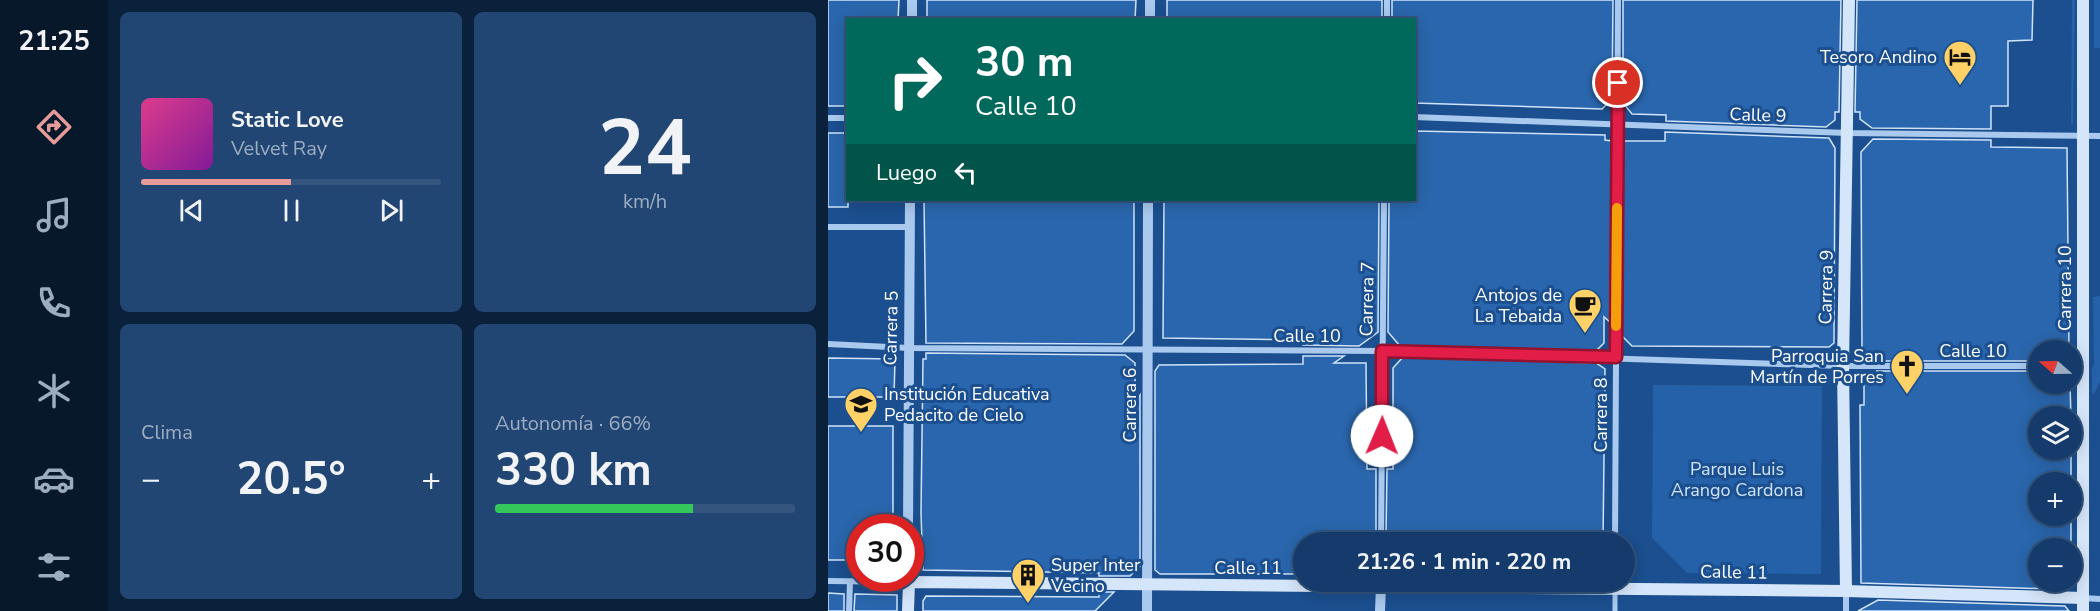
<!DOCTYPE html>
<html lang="es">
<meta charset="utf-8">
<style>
:root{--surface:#143b6b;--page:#214673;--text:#f1f3f6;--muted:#9dadc1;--line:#33557e;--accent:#e69b98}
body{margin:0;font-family:"Nunito Sans",sans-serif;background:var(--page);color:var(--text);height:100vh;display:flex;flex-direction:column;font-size:22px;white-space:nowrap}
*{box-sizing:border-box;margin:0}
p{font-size:20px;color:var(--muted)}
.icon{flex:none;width:33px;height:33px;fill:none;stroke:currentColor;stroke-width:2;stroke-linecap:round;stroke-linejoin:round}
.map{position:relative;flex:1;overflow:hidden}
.panel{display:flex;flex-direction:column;gap:12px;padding:12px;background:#0b203b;width:720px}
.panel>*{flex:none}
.top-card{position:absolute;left:18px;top:18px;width:570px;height:183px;border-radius:0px;box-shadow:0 3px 15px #0003,0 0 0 2px var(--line);background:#00695c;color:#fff;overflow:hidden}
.needle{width:39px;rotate:290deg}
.tools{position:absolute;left:1200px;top:340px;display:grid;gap:12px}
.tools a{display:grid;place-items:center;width:54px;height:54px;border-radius:50%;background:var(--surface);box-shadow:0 3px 15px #0003,0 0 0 2px var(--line);font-size:30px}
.speed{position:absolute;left:18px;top:514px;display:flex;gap:12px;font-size:30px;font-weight:700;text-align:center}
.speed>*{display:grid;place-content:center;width:78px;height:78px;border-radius:50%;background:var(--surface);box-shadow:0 3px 15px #0003,0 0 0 2px var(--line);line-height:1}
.speed .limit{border:9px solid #d22;background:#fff;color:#111}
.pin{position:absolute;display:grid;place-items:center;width:51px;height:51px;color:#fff;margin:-26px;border:3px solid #fff;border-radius:50%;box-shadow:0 2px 6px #0007}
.me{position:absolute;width:66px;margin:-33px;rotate:1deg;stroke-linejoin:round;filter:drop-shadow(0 0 4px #0008)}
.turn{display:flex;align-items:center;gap:21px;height:126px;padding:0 30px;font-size:27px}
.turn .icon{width:78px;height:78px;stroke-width:2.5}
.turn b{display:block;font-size:42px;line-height:51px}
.then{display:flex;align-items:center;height:57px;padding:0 30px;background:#0003;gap:12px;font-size:22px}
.big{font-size:45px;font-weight:700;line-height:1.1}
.panel .widget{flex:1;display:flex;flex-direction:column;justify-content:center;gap:9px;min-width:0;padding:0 21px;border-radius:9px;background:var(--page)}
.panel .dial{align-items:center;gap:0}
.dial b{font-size:78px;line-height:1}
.song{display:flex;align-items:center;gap:18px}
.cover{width:72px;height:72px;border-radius:9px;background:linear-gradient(135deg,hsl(330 70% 55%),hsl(290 70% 35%))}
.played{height:6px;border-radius:3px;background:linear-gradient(90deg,var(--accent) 50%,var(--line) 50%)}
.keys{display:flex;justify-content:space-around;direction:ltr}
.heat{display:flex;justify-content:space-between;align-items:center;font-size:33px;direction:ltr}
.charge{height:9px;border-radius:4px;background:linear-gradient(90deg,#34c759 66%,var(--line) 0)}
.panel .tiles{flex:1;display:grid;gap:12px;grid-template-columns:repeat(2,1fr)}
.trip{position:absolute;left:465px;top:532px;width:342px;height:60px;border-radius:30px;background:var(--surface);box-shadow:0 3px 15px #0003,0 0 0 2px var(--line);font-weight:700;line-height:60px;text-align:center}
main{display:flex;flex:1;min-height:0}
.tabs{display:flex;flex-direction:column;width:108px;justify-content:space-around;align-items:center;background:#08182b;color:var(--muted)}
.tabs .icon{width:42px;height:42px}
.tabs .active{color:var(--accent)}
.tabs b{font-size:27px;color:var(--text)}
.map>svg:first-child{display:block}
.green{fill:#2461a8}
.building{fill:#2a66ad;stroke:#cfe3fa;stroke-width:1.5}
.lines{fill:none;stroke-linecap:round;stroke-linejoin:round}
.pedestrian{stroke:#a9c9ee;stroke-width:5}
.minor{stroke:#a9c9ee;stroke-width:6}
.tertiary{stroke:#a9c9ee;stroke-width:10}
.secondary{stroke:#d6e6fa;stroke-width:12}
.route-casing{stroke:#92132f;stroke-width:15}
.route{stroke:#e11d48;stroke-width:10}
.slow{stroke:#f59e0b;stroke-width:10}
.labels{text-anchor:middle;stroke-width:6;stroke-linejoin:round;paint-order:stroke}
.poi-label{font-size:18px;fill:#fff;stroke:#1b4f8f;text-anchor:end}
.street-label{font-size:18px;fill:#fff;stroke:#1b4f8f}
.park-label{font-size:18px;fill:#cfe3fa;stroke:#1b4f8f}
</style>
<main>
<nav class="tabs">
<b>21:25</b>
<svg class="icon active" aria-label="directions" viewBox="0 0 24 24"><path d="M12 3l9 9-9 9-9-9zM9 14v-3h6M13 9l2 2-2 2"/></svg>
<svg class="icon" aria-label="music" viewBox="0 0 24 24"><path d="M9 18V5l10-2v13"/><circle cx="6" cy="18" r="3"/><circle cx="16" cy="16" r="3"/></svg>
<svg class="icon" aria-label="phone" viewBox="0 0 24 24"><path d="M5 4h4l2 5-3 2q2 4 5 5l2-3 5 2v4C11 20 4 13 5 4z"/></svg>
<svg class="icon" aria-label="climate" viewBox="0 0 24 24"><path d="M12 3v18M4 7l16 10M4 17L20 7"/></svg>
<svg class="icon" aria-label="car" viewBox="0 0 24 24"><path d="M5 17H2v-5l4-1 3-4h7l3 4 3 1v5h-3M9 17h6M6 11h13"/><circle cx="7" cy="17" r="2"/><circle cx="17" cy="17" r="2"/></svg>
<svg class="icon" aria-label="filters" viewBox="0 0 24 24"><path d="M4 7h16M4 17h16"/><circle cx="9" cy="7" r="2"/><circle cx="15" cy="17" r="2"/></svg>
</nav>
<section class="panel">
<div class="tiles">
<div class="widget">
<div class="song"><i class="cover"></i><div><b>Static Love</b><p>Velvet Ray</p></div></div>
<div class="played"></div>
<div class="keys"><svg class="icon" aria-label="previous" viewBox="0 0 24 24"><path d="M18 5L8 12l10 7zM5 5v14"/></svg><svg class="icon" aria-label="pause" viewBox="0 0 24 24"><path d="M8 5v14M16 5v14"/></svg><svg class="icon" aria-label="next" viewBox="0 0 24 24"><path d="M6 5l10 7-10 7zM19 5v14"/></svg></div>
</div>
<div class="widget dial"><b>24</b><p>km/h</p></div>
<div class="widget"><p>Clima</p>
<div class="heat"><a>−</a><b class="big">20.5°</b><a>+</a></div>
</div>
<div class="widget"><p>Autonomía · 66%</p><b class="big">330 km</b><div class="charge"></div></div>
</div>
</section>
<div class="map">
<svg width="1272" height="611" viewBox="0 0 1272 611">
<rect width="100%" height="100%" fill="#1b4f8f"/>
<g class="green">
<path d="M1244,0H1247L1245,124H1243Z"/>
<rect x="1266" y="0" width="6" height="48"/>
<path d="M1272,296V382L1266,394L1264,393V368L1266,366L1265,297Z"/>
<path d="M825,385L994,386L993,574L859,573L824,538Z"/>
</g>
<g class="building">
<path d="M0,0H71L70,20H20V106H0Z"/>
<path d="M99,0H308L307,20H99Z"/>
<rect x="339" y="0" width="215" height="20"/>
<path d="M564,0H785L784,99L774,109L586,103V20H564Z"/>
<path d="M795,0H1013L1011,112H1007V120L998,127L838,121V115L804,114L795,103Z"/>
<path d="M1029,0H1205L1204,40L1180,41V106H1163V129L1044,128L1032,119V112H1027Z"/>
<path d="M586,131L777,135V140L784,141L783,323L776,317V343L766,353L572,346L560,332L561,200H586Z"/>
<path d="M837,132L1001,138L1007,148L1006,343L1001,347L804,346L793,335L794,141H837Z"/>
<rect x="0" y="133" width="20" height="74"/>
<path d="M1045,139L1163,140V147L1239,148L1241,351H1210V361H1042L1034,349L1033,152Z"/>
<path d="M96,200H306V331L294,344L98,343Z"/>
<path d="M336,200H551L550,332L531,346L475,345V340L335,338Z"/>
<path d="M98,353L297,355L307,363V403L312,395V566L302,576H271V573L95,570L93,513L95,359H98Z"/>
<path d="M475,356H516L506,363H538L539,469H548V535H539L540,543H476V574H332L327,570V371L331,365L475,364Z"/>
<path d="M575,357L768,363L777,369L775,543H649V533L558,535L559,469H565V368Z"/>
<path d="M0,358L67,359L66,397H0Z"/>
<path d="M1049,371H1210V384H1242L1243,417H1210V450H1243V483H1210V516H1243V549H1210V582H1219L1224,589L1033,583L1032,405H1036V375H1052Z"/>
<path d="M0,426H65V528H32V560H0Z"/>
<path d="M271,592H286L267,611H95V601L98,596L271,597Z"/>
<path d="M0,593L16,594V611H0Z"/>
<path d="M27,594L69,595V611H26Z"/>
<path d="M1050,600L1237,606L1241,611H1030Z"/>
</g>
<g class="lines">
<path class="pedestrian" d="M787,611V589"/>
<g class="minor">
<path d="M559,20V0"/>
<path d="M586,117L1020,133L1272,136"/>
<path d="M0,118H20"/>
<path d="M0,227H82"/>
<path d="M0,344L81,348L554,351L1015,366H1210"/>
<path d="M553,543L556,200"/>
<path d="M787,543L790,0"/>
<path d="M0,581L81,582"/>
<path d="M1018,591V611"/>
<path d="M1255,598L1272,599"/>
<path d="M21,611L22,582"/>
</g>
<g class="tertiary">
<path d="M84,20V0"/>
<path d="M322,20V0"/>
<path d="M80,528L82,200"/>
<path d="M319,611L320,200"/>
<path d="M552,611L553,586"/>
</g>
<g class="secondary">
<path d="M1018,591L1015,366L1021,0"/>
<path d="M80,611L81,582L1018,591L1255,598"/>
<path d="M1255,611V0"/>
</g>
</g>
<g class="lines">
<defs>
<path id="route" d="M554,436V351L788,357L790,83"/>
</defs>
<use href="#route" class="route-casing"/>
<use href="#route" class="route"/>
<path class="slow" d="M788,326L789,208"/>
</g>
<defs>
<symbol id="hotel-pin" viewBox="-11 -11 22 30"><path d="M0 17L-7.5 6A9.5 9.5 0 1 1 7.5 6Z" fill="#ffd166" stroke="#1b4f8f"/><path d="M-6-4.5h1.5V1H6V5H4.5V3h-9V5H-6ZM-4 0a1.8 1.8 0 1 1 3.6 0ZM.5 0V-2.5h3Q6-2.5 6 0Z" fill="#111"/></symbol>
<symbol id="cafe-pin" viewBox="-11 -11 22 30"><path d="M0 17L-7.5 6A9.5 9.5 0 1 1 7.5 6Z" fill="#ffd166" stroke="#1b4f8f"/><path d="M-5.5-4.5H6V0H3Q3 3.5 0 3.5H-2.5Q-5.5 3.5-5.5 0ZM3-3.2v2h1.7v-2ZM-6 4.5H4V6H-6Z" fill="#111"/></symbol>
<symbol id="church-pin" viewBox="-11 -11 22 30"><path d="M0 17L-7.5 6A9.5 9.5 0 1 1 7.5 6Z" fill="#ffd166" stroke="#1b4f8f"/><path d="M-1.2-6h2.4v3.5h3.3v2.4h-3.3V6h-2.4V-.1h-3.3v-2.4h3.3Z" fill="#111"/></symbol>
<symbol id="university-pin" viewBox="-11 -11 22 30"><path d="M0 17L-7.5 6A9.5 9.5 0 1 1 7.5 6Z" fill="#ffd166" stroke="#1b4f8f"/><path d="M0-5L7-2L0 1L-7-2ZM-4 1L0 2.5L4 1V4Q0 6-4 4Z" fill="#111"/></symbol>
<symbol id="building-pin" viewBox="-11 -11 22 30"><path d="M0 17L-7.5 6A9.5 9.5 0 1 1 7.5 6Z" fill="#ffd166" stroke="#1b4f8f"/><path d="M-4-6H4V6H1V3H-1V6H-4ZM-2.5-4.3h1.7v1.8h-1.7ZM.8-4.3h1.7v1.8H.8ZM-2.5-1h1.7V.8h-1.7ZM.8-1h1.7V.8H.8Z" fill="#111"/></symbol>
</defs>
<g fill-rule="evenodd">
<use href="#hotel-pin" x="1113" y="38" width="38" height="52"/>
<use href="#cafe-pin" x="738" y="286" width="38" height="52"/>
<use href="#church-pin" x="1060" y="347" width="38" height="52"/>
<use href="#university-pin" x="14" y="385" width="38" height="52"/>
<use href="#building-pin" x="181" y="556" width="38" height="52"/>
</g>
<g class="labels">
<g class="poi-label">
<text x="1109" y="63">Tesoro Andino</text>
<text x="734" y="301">Antojos de<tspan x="734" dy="21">La Tebaida</tspan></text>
<text x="1056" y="362">Parroquia San<tspan x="1056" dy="21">Martín de Porres</tspan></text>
<text x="56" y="400" text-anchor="start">Institución Educativa<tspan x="56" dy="21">Pedacito de Cielo</tspan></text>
<text x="223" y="571" text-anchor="start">Super Inter<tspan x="223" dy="21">Vecino</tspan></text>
</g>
<g class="street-label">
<text transform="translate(930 115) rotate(2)" y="6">Calle 9</text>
<text transform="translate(998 287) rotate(-89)" y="6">Carrera 9</text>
<text transform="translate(1237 288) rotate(-90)" y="6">Carrera 10</text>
<text transform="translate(539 299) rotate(-89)" y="6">Carrera 7</text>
<text transform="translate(63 328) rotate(-89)" y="6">Carrera 5</text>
<text x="479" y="342">Calle 10</text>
<text x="1145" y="357">Calle 10</text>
<text transform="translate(302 405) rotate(-90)" y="6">Carrera 6</text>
<text transform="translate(773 415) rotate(-90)" y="6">Carrera 8</text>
<text x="420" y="574">Calle 11</text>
<text transform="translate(906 572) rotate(1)" y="6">Calle 11</text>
</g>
<g class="park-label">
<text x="909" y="475">Parque Luis<tspan x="909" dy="21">Arango Cardona</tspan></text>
</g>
</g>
</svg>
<div class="tools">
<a><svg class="needle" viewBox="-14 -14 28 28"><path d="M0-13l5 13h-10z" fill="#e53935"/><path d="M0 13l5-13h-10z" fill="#9dadc1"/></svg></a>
<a><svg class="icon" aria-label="layers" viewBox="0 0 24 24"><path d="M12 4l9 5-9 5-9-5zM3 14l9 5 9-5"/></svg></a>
<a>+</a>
<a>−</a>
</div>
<div class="speed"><div class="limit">30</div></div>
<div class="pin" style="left:790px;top:83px;background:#d93025"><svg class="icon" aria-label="arrive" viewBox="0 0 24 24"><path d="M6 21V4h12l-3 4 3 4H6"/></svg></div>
<svg class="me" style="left:554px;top:436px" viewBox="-20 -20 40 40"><circle r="19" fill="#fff"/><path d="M0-13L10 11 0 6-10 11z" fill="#e11d48"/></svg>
<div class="trip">21:26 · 1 min · 220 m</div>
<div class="top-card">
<div class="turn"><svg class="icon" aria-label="right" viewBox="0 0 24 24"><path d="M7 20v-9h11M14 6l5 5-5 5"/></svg><div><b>30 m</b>Calle 10</div></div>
<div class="then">Luego<svg class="icon" aria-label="left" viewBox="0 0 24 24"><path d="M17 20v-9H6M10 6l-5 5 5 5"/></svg></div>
</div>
</div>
</main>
